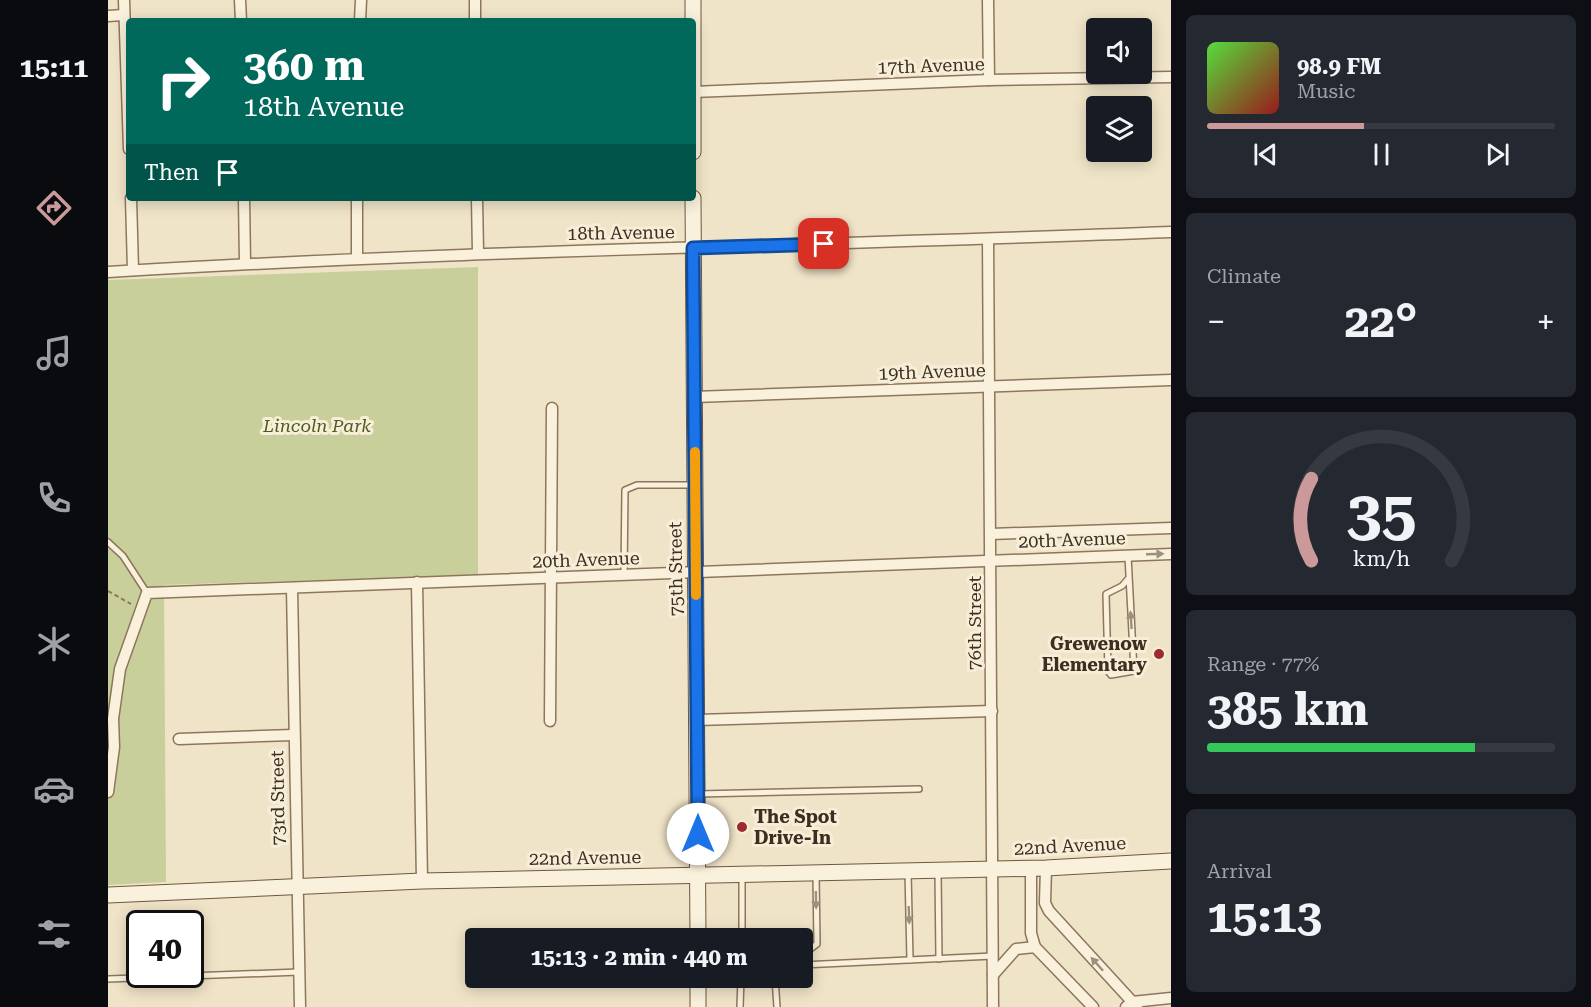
<!DOCTYPE html>
<meta charset="utf-8">
<style>
:root{--surface:#171b24;--page:#242831;--text:#f1f3f6;--muted:#9ea1a6;--line:#363941;--accent:#cc999b}
body{margin:0;font-family:"Roboto Serif",serif;background:var(--page);color:var(--text);height:100vh;display:flex;flex-direction:column;font-size:22px;white-space:nowrap}
*{box-sizing:border-box;margin:0}
p{font-size:20px;color:var(--muted)}
.icon{flex:none;width:33px;height:33px;fill:none;stroke:currentColor;stroke-width:2;stroke-linecap:round;stroke-linejoin:round}
.map{position:relative;flex:1;overflow:hidden}
.sheet{display:flex;flex-direction:column;gap:15px;padding:15px;background:#0d0f14;width:420px}
.sheet>*{flex:none}
.guide{position:absolute;left:18px;top:18px;width:570px;height:183px;border-radius:6px;box-shadow:0 3px 15px #0003;background:#00695c;color:#fff;overflow:hidden}
.fabs{position:absolute;left:978px;top:18px;display:grid;gap:12px}
.fabs a{display:grid;place-items:center;width:66px;height:66px;border-radius:6px;background:var(--surface);box-shadow:0 3px 15px #0003;font-size:30px}
.speed{position:absolute;left:18px;top:910px;display:flex;gap:12px;font-size:30px;font-weight:700;text-align:center}
.speed>*{display:grid;place-content:center;width:78px;height:78px;border-radius:50%;background:var(--surface);box-shadow:0 3px 15px #0003;line-height:1}
.speed .limit{border:3px solid #111;border-radius:9px;background:#fff;color:#111}
.pin{position:absolute;display:grid;place-items:center;width:51px;height:51px;color:#fff;margin:-26px;border-radius:12px;box-shadow:0 3px 9px #0006}
.me{position:absolute;width:66px;margin:-33px;rotate:0deg;stroke-linejoin:round;filter:drop-shadow(0 0 4px #0008)}
.turn{display:flex;align-items:center;gap:21px;height:126px;padding:0 18px;font-size:27px}
.turn .icon{width:78px;height:78px;stroke-width:2.5}
.turn b{display:block;font-size:42px;line-height:51px}
.then{display:flex;align-items:center;height:57px;padding:0 18px;background:#0003;gap:12px;font-size:22px}
.big{font-size:45px;font-weight:700;line-height:1.1}
.sheet .tile{flex:1;display:flex;flex-direction:column;justify-content:center;gap:9px;min-width:0;padding:0 21px;border-radius:9px;background:var(--page)}
.sheet .dial{align-items:center;gap:0}
.dial svg{height:156px;overflow:visible;fill:none;stroke:var(--line);stroke-width:7;stroke-linecap:round;text-anchor:middle}
.dial text{fill:var(--text);stroke:none}
.song{display:flex;align-items:center;gap:18px}
.cover{width:72px;height:72px;border-radius:9px;background:linear-gradient(135deg,hsl(110 70% 55%),hsl(0 70% 35%))}
.played{height:6px;border-radius:3px;background:linear-gradient(90deg,var(--accent) 45%,var(--line) 45%)}
.keys{display:flex;justify-content:space-around;direction:ltr}
.heat{display:flex;justify-content:space-between;align-items:center;font-size:33px;direction:ltr}
.charge{height:9px;border-radius:4px;background:linear-gradient(90deg,#34c759 77%,var(--line) 0)}
.trip{position:absolute;left:357px;top:928px;width:348px;height:60px;border-radius:6px;background:var(--surface);box-shadow:0 3px 15px #0003;font-weight:700;line-height:60px;text-align:center}
main{display:flex;flex:1;min-height:0}
.tab-bar{display:flex;flex-direction:column;width:108px;justify-content:space-around;align-items:center;background:#090b0e;color:var(--muted)}
.tab-bar .icon{width:42px;height:42px}
.tab-bar .active{color:var(--accent)}
.tab-bar b{font-size:27px;color:var(--text)}
.map>svg:first-child{display:block}
.green{fill:#c9cf9b}
.lines{fill:none;stroke-linecap:round;stroke-linejoin:round}
.lane-casing{stroke:#8d765c;stroke-width:8}
.street-casing{stroke:#8d765c;stroke-width:13}
.secondary-casing{stroke:#6f573f;stroke-width:17}
.path{stroke:#8d765c;stroke-width:2;stroke-dasharray:4.5 3;stroke-linecap:butt}
.lane{stroke:#faf1dc;stroke-width:5}
.street{stroke:#faf1dc;stroke-width:10}
.secondary{stroke:#faf1dc;stroke-width:15}
.oneway{fill:#9c907e}
.route-casing{stroke:#114b97;stroke-width:15}
.route{stroke:#1a73e8;stroke-width:10}
.slow{stroke:#f59e0b;stroke-width:10}
.poi-dot{fill:#9e2a2b;stroke:#f7eed8;stroke-width:2}
.labels{text-anchor:middle;stroke-width:6;stroke-linejoin:round;paint-order:stroke}
.street-label{font-size:18px;fill:#3d2e20;stroke:#f7eed8}
.park-label{font-size:18px;font-style:italic;fill:#4d5a26;stroke:#f7eed8}
.poi-label{font-size:18px;font-weight:bold;fill:#3d2e20;stroke:#f7eed8;text-anchor:end}
</style>
<main>
<nav class="tab-bar">
<b>15:11</b>
<svg class="icon active" aria-label="directions" viewBox="0 0 24 24"><path d="M12 3l9 9-9 9-9-9zM9 14v-3h6M13 9l2 2-2 2"/></svg>
<svg class="icon" aria-label="music" viewBox="0 0 24 24"><path d="M9 18V5l10-2v13"/><circle cx="6" cy="18" r="3"/><circle cx="16" cy="16" r="3"/></svg>
<svg class="icon" aria-label="phone" viewBox="0 0 24 24"><path d="M5 4h4l2 5-3 2q2 4 5 5l2-3 5 2v4C11 20 4 13 5 4z"/></svg>
<svg class="icon" aria-label="climate" viewBox="0 0 24 24"><path d="M12 3v18M4 7l16 10M4 17L20 7"/></svg>
<svg class="icon" aria-label="car" viewBox="0 0 24 24"><path d="M5 17H2v-5l4-1 3-4h7l3 4 3 1v5h-3M9 17h6M6 11h13"/><circle cx="7" cy="17" r="2"/><circle cx="17" cy="17" r="2"/></svg>
<svg class="icon" aria-label="filters" viewBox="0 0 24 24"><path d="M4 7h16M4 17h16"/><circle cx="9" cy="7" r="2"/><circle cx="15" cy="17" r="2"/></svg>
</nav>
<div class="map">
<svg width="1063" height="1007" viewBox="0 0 1063 1007">
<rect width="100%" height="100%" fill="#f0e4c8"/>
<path class="green" d="M370,267V575L56,585L58,882L0,885V280Z"/>
<g class="lines">
<defs>
<g id="lane">
<path d="M0,542L15,556L39,593"/>
<path d="M1020,556L1026,671L1003,675L1000,671L998,594L1014,586L1020,579"/>
<path d="M516,575L517,490L529,485H585"/>
<path d="M590,794L811,789"/>
<path d="M800,872L802,960"/>
<path d="M830,873L831,959"/>
<path d="M634,875V939"/>
<path d="M701,964V950L709,944L708,874"/>
<path d="M694,965L885,956"/>
<path d="M667,978L669,1007"/>
<path d="M0,979L191,972"/>
<path d="M632,1007L633,978"/>
</g>
<g id="street">
<path d="M16,0L21,149"/>
<path d="M132,0L133,21"/>
<path d="M367,0V21"/>
<path d="M880,0L881,80"/>
<path d="M0,16L16,15"/>
<path d="M252,21L253,0"/>
<path d="M585,92L881,80L1063,77"/>
<path d="M23,198L25,270"/>
<path d="M136,198L137,263"/>
<path d="M369,198L370,253"/>
<path d="M880,239L885,1007"/>
<path d="M249,258V198"/>
<path d="M0,272C354,250 709,246 1063,232"/>
<path d="M586,397L1063,380"/>
<path d="M883,534L1063,528"/>
<path d="M309,582L314,881"/>
<path d="M184,588L192,1007"/>
<path d="M589,720L884,711"/>
<path d="M442,721L444,408"/>
<path d="M71,739L185,735"/>
<path d="M0,792L6,747L5,719L12,669L39,593L1063,554"/>
<path d="M938,868L937,903L941,911L1029,1007"/>
<path d="M923,869V933L927,947"/>
<path d="M885,975L908,949L927,947L985,1007"/>
<path d="M1018,1007L1024,1002L1063,998"/>
</g>
<g id="secondary">
<path d="M585,152V0"/>
<path d="M585,198L590,939"/>
<path d="M0,895L314,881L938,868L1063,861"/>
<path d="M590,978V1007"/>
</g>
</defs>
<use href="#lane" class="lane-casing"/>
<use href="#street" class="street-casing"/>
<use href="#secondary" class="secondary-casing"/>
<path class="path" d="M0,591L23,604"/>
<use href="#lane" class="lane"/>
<use href="#street" class="street"/>
<use href="#secondary" class="secondary"/>
</g>
<defs><path id="oneway-solid" d="M-6-.8H1V-3.2L6.5 0L1 3.2V.8H-6Z" transform="scale(1.5)"/></defs>
<g class="oneway">
<use href="#oneway-solid" transform="translate(1047 554) rotate(-2)"/>
<use href="#oneway-solid" transform="translate(1023 620) rotate(-94)"/>
<use href="#oneway-solid" transform="translate(708 900) rotate(89)"/>
<use href="#oneway-solid" transform="translate(801 915) rotate(88)"/>
<use href="#oneway-solid" transform="translate(989 964) rotate(-132)"/>
</g>
<g class="lines">
<defs>
<path id="route" d="M590,834L585,248L716,244"/>
</defs>
<use href="#route" class="route-casing"/>
<use href="#route" class="route"/>
<path class="slow" d="M587,452L588,595"/>
</g>
<g class="poi-dot">
<circle cx="1051" cy="654" r="6"/>
<circle cx="634" cy="827" r="6"/>
</g>
<g class="labels">
<g class="street-label">
<text transform="translate(823 66) rotate(-2)" y="6">17th Avenue</text>
<text transform="translate(513 233) rotate(-1)" y="6">18th Avenue</text>
<text transform="translate(824 372) rotate(-2)" y="6">19th Avenue</text>
<text transform="translate(964 540) rotate(-2)" y="6">20th Avenue</text>
<text transform="translate(478 560) rotate(-2)" y="6">20th Avenue</text>
<text transform="translate(568 569) rotate(-91)" y="6">75th Street</text>
<text transform="translate(867 623) rotate(-90)" y="6">76th Street</text>
<text transform="translate(170 798) rotate(-91)" y="6">73rd Street</text>
<text transform="translate(962 846) rotate(-3)" y="6">22nd Avenue</text>
<text transform="translate(477 858) rotate(-1)" y="6">22nd Avenue</text>
</g>
<g class="park-label">
<text x="209" y="432">Lincoln Park</text>
</g>
<g class="poi-label">
<text x="1039" y="650">Grewenow<tspan x="1039" dy="21">Elementary</tspan></text>
<text x="646" y="823" text-anchor="start">The Spot<tspan x="646" dy="21">Drive-In</tspan></text>
</g>
</g>
</svg>
<div class="fabs">
<a><svg class="icon" aria-label="sound" viewBox="0 0 24 24"><path d="M4 9h4l5-4v14l-5-4H4zM17 9q2 3 0 6"/></svg></a>
<a><svg class="icon" aria-label="layers" viewBox="0 0 24 24"><path d="M12 4l9 5-9 5-9-5zM3 14l9 5 9-5"/></svg></a>
</div>
<div class="speed"><div class="limit">40</div></div>
<div class="pin" style="left:716px;top:244px;background:#d93025"><svg class="icon" aria-label="arrive" viewBox="0 0 24 24"><path d="M6 21V4h12l-3 4 3 4H6"/></svg></div>
<svg class="me" style="left:590px;top:834px" viewBox="-20 -20 40 40"><circle r="19" fill="#fff"/><path d="M0-13L10 11 0 6-10 11z" fill="#1a73e8"/></svg>
<div class="trip">15:13 · 2 min · 440 m</div>
<div class="guide">
<div class="turn"><svg class="icon" aria-label="right" viewBox="0 0 24 24"><path d="M7 20v-9h11M14 6l5 5-5 5"/></svg><div><b>360 m</b>18th Avenue</div></div>
<div class="then">Then<svg class="icon" aria-label="arrive" viewBox="0 0 24 24"><path d="M6 21V4h12l-3 4 3 4H6"/></svg></div>
</div>
</div>
<section class="sheet">
<div class="tile">
<div class="song"><i class="cover"></i><div><b>98.9 FM</b><p>Music</p></div></div>
<div class="played"></div>
<div class="keys"><svg class="icon" aria-label="previous" viewBox="0 0 24 24"><path d="M18 5L8 12l10 7zM5 5v14"/></svg><svg class="icon" aria-label="pause" viewBox="0 0 24 24"><path d="M8 5v14M16 5v14"/></svg><svg class="icon" aria-label="next" viewBox="0 0 24 24"><path d="M6 5l10 7-10 7zM19 5v14"/></svg></div>
</div>
<div class="tile"><p>Climate</p>
<div class="heat"><a>−</a><b class="big">22°</b><a>+</a></div>
</div>
<div class="tile dial"><svg viewBox="0 0 100 80">
<path d="M14 69A42 42 0 1 1 86 69"/>
<path d="M14 69A42 42 0 0 1 14 27" stroke="#cc999b"/>
<text x="50" y="56" font-size="32" font-weight="700">35</text>
<text x="50" y="72" font-size="11">km/h</text>
</svg></div>
<div class="tile"><p>Range · 77%</p><b class="big">385 km</b><div class="charge"></div></div>
<div class="tile"><p>Arrival</p><b class="big">15:13</b></div>
</section>
</main>
